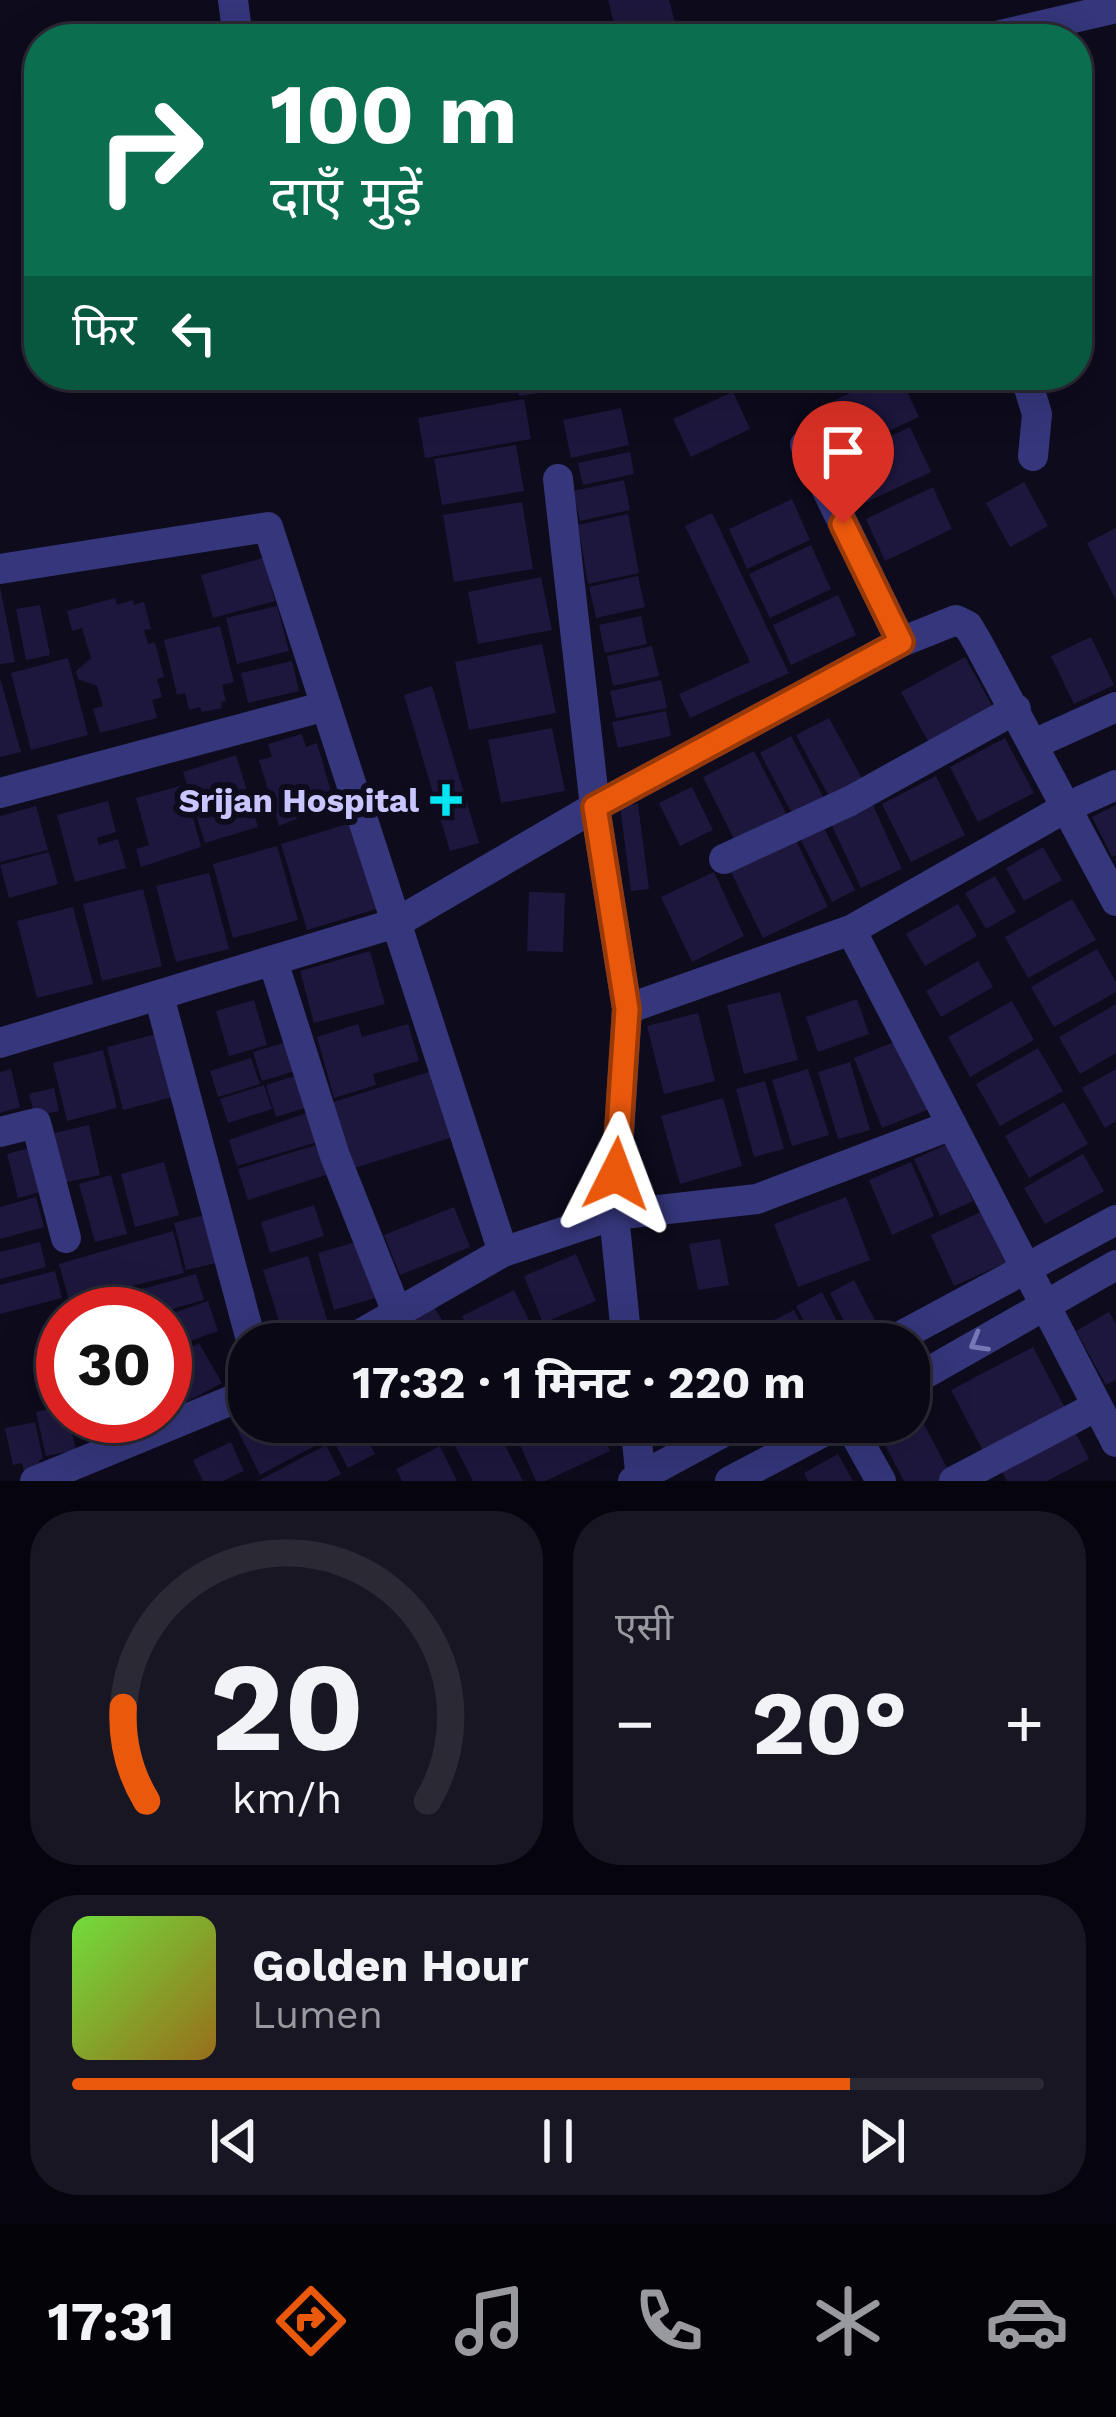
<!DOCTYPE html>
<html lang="hi">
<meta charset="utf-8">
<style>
:root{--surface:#0a0815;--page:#181622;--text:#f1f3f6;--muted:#999aa0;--line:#2a2934;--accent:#ea580c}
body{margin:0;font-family:"Work Sans","Noto Sans Devanagari",sans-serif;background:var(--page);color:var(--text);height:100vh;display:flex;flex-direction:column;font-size:45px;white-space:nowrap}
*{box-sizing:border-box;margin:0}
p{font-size:39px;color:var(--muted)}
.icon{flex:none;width:66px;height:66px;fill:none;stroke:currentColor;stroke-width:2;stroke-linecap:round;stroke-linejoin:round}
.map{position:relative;height:1481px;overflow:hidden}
.sheet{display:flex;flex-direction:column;gap:30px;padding:30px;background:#06040c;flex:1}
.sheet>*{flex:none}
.guide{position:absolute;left:24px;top:24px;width:1068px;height:366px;border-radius:48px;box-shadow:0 12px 48px #0002,0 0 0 3px var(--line);background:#0b6e4f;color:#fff;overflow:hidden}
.speed{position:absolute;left:36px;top:1287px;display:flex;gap:24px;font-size:60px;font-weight:700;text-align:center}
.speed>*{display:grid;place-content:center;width:156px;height:156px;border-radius:50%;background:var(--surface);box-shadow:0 12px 48px #0002,0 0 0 3px var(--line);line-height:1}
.speed .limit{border:18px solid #d22;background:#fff;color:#111}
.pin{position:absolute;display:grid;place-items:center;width:102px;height:102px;color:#fff;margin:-123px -51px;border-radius:50% 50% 50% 0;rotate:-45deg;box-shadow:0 0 12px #0007}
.pin .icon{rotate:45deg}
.me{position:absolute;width:132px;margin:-66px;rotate:3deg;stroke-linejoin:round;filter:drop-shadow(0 0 9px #0008)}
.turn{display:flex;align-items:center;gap:42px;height:252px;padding:0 48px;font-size:54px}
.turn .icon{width:156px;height:156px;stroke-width:2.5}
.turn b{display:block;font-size:84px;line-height:102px}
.then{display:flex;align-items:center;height:114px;padding:0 48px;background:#0003;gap:24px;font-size:45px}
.big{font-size:90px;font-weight:700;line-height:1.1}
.sheet .card{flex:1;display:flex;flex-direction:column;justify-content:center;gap:18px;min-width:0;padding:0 42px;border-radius:48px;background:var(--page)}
.sheet .dial{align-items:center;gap:0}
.dial svg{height:312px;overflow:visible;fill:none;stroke:var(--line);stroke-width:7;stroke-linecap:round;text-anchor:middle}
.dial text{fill:var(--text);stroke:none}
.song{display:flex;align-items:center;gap:36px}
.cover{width:144px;height:144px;border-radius:18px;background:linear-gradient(135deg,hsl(100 70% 55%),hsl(40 70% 35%))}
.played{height:12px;border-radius:6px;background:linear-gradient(90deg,var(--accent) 80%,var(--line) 80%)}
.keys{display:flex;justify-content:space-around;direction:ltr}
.heat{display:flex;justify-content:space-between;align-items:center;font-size:66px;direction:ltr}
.sheet .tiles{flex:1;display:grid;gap:30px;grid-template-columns:1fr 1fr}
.card:last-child{grid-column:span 2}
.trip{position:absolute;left:228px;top:1323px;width:702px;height:120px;border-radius:48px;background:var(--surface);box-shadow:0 12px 48px #0002,0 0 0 3px var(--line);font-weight:700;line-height:120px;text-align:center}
.dock{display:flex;height:192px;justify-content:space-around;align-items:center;background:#040308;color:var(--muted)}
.dock .icon{width:84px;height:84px}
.dock .current{color:var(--accent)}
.dock b{font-size:54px;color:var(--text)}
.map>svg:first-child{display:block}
.building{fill:#1d173d}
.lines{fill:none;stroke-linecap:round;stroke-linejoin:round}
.minor{stroke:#35367b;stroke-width:30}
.oneway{stroke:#7877b6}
.route-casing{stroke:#983908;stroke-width:30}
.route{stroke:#ea580c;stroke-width:21}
.poi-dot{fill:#00e5f1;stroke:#0d0b1c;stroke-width:4.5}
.labels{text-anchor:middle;stroke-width:12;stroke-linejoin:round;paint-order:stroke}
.poi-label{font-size:33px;font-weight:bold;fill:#c9c6ff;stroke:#0d0b1c;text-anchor:end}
</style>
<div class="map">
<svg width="1116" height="1481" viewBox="0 0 1116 1481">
<rect width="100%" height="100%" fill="#0d0b1c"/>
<g class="building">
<path d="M608,0H669L678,33L655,39H618Z"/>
<path d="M516,375H557L559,390L519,396Z"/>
<path d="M889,375H899L919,417L845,451L824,405Z"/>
<path d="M733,392L750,429L691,457L673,419Z"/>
<path d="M524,399L531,439L425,458L418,418Z"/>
<path d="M621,408L629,445L571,458L563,420Z"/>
<path d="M910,427L931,472L860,505L839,460Z"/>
<path d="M516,445L524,491L442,505L434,459Z"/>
<path d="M630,452L634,474L583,485L578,463Z"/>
<path d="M624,480L630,510L580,521L573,491Z"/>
<path d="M1024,482L1048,526L1010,547L986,503Z"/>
<path d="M933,487L952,529L885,561L866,519Z"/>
<path d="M792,499L810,540L747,569L729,529Z"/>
<path d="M522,502L533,569L454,582L443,515Z"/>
<path d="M712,513L789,673L690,718L679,694L750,662L685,526Z"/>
<path d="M628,514L639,573L588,584L578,525Z"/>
<path d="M1116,528V600L1087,543Z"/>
<path d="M811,545L831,589L770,618L749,574Z"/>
<path d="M263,558L275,601L213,618L201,575Z"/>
<path d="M638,576L645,607L596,618L589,587Z"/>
<path d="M541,577L552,630L478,644L468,592Z"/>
<path d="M0,587L15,662L0,664Z"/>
<path d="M838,595L856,635L791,665L773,625Z"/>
<path d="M115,598L117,605L133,600L134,605L144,602L151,629L144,630L148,644L155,642L164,677L157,679L162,697L152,700L157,718L100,733L93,709L103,706L97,686L78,679L76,671L91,658L82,628L72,631L67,611Z"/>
<path d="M40,605L50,655L26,660L16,609Z"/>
<path d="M277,606L289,651L237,664L226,618Z"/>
<path d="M641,616L647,644L605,653L599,625Z"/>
<path d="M220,626L234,682L222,685L226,701L221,702L222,708L202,712L200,707L189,710L185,693L177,695L164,640Z"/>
<path d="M1091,637L1114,685L1074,704L1051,656Z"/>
<path d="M542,644L556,713L469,730L455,662Z"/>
<path d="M652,646L659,676L613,686L607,656Z"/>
<path d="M965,657L993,707L929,743L901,692Z"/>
<path d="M68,658L88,735L31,750L11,673Z"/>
<path d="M292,661L299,691L248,703L241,673Z"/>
<path d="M0,678L21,752L0,757Z"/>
<path d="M661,680L667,708L616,718L610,691Z"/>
<path d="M432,686L479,843L450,851L404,695Z"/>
<path d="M666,711L671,736L618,748L612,722Z"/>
<path d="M829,718L865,784L832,802L796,735Z"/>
<path d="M552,728L565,791L501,803L488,740Z"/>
<path d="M302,734L306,747L317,743L336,809L319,814L318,810L279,826L259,760L272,757L268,744Z"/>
<path d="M791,736L826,802L795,819L760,753Z"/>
<path d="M1005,738L1034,793L978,822L950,767Z"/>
<path d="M754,751L789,819L737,845L703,777Z"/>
<path d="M236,755L258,827L205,843L183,772Z"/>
<path d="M936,776L965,835L911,862L882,804Z"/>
<path d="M184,785L201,847L141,867L136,849L149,845L136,798Z"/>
<path d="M692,787L713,830L680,846L659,803Z"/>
<path d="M870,799L902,869L861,888L829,819Z"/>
<path d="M108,801L116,832L97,838L99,845L118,839L126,868L75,882L57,815Z"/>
<path d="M638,804L649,889L631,891L620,806Z"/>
<path d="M1116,805V855L1112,857L1092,817Z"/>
<path d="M36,806L48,850L0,862V816Z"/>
<path d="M354,822L380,908L307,930L281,844Z"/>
<path d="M823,826L855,890L832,902L800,838Z"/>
<path d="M796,840L828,907L763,938L731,872Z"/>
<path d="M277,846L298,920L233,938L213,864Z"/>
<path d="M1043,847L1062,880L1024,901L1006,868Z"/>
<path d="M49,852L58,884L9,898L0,865Z"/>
<path d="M714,872L744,936L692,962L661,897Z"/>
<path d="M209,873L229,949L176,962L156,886Z"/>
<path d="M995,876L1016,912L986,929L965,893Z"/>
<path d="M143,889L162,966L102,981L83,904Z"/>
<path d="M529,892L565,893L563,952L527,951Z"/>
<path d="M1072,899L1096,940L1028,978L1005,937Z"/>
<path d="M958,904L977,936L925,966L906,934Z"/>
<path d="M73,907L93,984L37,998L17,921Z"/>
<path d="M1097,949L1116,982V992L1054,1027L1031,987Z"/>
<path d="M370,951L385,1004L314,1023L300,971Z"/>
<path d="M978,961L993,987L941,1017L926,991Z"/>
<path d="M780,992L798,1060L744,1074L727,1005Z"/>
<path d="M857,999L869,1034L818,1052L806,1017Z"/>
<path d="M254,1000L267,1045L229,1056L216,1011Z"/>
<path d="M1012,1001L1034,1040L970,1077L948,1037Z"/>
<path d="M1116,1004V1053L1080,1074L1059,1037Z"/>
<path d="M698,1013L715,1081L664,1094L647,1026Z"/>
<path d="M358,1024L362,1037L408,1024L419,1061L373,1074L376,1085L334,1098L317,1037Z"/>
<path d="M160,1033L177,1096L123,1110L107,1047Z"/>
<path d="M296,1039L305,1068L262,1081L253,1052Z"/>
<path d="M899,1040L927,1110L882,1128L854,1058Z"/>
<path d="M1038,1048L1063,1091L1000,1126L976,1084Z"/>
<path d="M103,1050L117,1108L67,1121L53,1063Z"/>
<path d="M251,1058L260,1084L218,1097L210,1071Z"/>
<path d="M850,1062L870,1130L838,1139L818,1072Z"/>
<path d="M11,1069L20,1107L0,1113V1072Z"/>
<path d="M808,1069L829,1135L792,1146L772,1080Z"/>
<path d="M1116,1069V1121L1105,1128L1082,1088Z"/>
<path d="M432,1071L453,1137L348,1170L327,1104Z"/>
<path d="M307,1072L317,1104L276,1117L266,1085Z"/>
<path d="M765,1081L784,1149L754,1157L736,1089Z"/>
<path d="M264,1085L272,1109L228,1123L220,1099Z"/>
<path d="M54,1088L59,1111L35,1116L29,1094Z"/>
<path d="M723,1098L742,1166L680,1184L661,1116Z"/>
<path d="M1064,1102L1088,1144L1029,1178L1005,1136Z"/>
<path d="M318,1109L327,1139L237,1166L229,1140Z"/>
<path d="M89,1125L100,1175L62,1183L50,1134Z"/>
<path d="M326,1142L335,1172L248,1200L238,1169Z"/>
<path d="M948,1144L973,1201L940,1216L914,1159Z"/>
<path d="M37,1146L48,1190L18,1198L7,1154Z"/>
<path d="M1083,1154L1104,1191L1045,1224L1024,1188Z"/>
<path d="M164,1162L179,1215L135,1227L121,1174Z"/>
<path d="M911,1162L934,1216L892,1235L869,1180Z"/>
<path d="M111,1175L127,1234L95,1242L79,1184Z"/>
<path d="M36,1197L44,1227L0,1239V1207Z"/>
<path d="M846,1197L870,1260L798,1287L774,1224Z"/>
<path d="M314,1205L324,1236L270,1253L261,1222Z"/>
<path d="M454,1207L470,1247L400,1275L384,1235Z"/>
<path d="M983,1211L1007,1262L954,1286L931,1235Z"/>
<path d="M204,1215L216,1263L186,1270L174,1223Z"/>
<path d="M173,1231L184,1273L132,1286V1289L105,1297L106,1303L72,1311L59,1264Z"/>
<path d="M720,1239L729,1285L698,1290L689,1244Z"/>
<path d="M363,1240L379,1297L334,1310L318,1253Z"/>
<path d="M40,1242L46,1267L0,1279V1252Z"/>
<path d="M576,1254L596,1301L543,1323L524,1276Z"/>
<path d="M308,1256L328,1323L284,1337L263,1270Z"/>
<path d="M55,1271L62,1298L0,1314V1285Z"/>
<path d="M196,1274L204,1300L155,1314H138L132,1292Z"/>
<path d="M854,1280L877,1324L852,1337L830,1293Z"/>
<path d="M514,1290L541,1344H476L462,1316Z"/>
<path d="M822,1292L846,1339L837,1344H816L796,1306Z"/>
<path d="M208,1301L218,1331L165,1350V1316Z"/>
<path d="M433,1305L456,1344H387L382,1336Z"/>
<path d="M794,1310L811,1344H787L774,1320Z"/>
<path d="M1109,1312L1116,1324V1380L1106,1385L1076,1331Z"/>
<path d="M199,1343L222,1383L179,1406L165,1381V1361Z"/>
<path d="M1033,1347L1065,1408L983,1451L951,1390Z"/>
<path d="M63,1406V1416H92L94,1428L72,1433L76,1450L46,1456L36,1412Z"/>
<path d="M917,1411L953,1479L950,1481H904L878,1432L896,1422H909V1415Z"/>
<path d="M249,1416V1422H314L324,1441L260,1475L234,1423Z"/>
<path d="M35,1422L43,1459L39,1460L41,1473L25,1476L22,1463L13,1465L5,1428Z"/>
<path d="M342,1422H358L375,1454L348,1468L328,1430Z"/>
<path d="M378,1422H422L389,1442Z"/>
<path d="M472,1422H493L523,1481H473L449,1434Z"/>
<path d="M510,1422H597L610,1451L545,1481H536Z"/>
<path d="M1071,1424L1089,1459L1047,1481H1007L997,1463Z"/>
<path d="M231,1442L244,1471L223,1481H203L193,1460Z"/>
<path d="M326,1445L341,1474L327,1481H258Z"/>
<path d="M440,1446L457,1481H402L396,1469Z"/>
<path d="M838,1454L853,1481H808L804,1473Z"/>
</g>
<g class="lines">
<g class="minor">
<path d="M233,0L238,39"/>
<path d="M983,39L1116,8"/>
<path d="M1025,375L1037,414L1033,456"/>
<path d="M805,445L901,642"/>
<path d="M558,479L595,807L627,1009L614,1215L627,1344"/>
<path d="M0,569L268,527L503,1252"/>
<path d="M1034,744L1116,707"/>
<path d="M0,793L326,706"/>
<path d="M724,859L850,801L1016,709"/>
<path d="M851,930L1116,1442"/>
<path d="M273,961L335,1156L398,1315"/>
<path d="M159,996L252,1344"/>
<path d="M627,1009L851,930L1067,807L1116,785"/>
<path d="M0,1043L396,923L595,807L901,642L956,620L968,626L978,643L1116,901"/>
<path d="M0,1132L36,1123L66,1238"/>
<path d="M343,1344L503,1252L614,1215L757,1199L952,1125"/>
<path d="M886,1344L1116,1220"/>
<path d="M909,1383L1116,1265"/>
<path d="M635,1422L641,1481"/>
<path d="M848,1422L881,1481"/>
<path d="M35,1481L249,1393"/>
<path d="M633,1481L742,1422"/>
<path d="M730,1481L842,1422"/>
<path d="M954,1481L1097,1406"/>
</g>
</g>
<defs><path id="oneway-chevron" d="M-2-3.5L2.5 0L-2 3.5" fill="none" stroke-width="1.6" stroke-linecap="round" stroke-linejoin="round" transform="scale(3)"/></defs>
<use class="oneway" href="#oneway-chevron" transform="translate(978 1343) rotate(150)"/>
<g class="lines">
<defs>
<path id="route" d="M616,1174L627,1009L595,807L901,642L843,524"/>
</defs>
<use href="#route" class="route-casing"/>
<use href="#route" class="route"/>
</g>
<path class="poi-dot" d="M440 782h12v12h12v12h-12v12h-12v-12h-12v-12h12z"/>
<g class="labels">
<g class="poi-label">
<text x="419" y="812">Srijan Hospital</text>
</g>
</g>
</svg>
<div class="speed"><div class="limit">30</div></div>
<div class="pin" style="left:843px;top:524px;background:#d93025"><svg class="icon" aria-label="arrive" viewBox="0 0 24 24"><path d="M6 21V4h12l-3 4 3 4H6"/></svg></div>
<svg class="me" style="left:616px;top:1174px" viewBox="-20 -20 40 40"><path d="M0-17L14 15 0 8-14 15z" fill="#ea580c" stroke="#fff" stroke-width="4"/></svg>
<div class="trip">17:32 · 1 मिनट · 220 m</div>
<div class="guide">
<div class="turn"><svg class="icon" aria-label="right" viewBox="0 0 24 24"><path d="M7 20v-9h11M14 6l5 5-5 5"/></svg><div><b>100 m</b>दाएँ मुड़ें</div></div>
<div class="then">फिर<svg class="icon" aria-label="left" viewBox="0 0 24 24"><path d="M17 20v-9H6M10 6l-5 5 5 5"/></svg></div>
</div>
</div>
<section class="sheet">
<div class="tiles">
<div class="card dial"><svg viewBox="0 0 100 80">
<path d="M14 69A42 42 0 1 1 86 69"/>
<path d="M14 69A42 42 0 0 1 8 45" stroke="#ea580c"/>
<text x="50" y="56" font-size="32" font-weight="700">20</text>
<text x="50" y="72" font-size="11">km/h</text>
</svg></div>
<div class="card"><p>एसी</p>
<div class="heat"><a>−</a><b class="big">20°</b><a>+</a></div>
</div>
<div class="card">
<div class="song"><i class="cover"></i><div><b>Golden Hour</b><p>Lumen</p></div></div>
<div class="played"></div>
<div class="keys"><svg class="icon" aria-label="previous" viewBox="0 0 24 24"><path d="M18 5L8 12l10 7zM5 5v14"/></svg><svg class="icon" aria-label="pause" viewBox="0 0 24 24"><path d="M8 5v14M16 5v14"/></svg><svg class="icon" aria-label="next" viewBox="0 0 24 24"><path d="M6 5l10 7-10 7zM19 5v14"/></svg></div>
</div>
</div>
</section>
<nav class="dock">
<b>17:31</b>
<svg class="icon current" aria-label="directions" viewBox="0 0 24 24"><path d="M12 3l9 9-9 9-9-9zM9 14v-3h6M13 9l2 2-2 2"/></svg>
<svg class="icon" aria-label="music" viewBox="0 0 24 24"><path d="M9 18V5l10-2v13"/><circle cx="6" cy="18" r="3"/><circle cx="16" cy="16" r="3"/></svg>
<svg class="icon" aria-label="phone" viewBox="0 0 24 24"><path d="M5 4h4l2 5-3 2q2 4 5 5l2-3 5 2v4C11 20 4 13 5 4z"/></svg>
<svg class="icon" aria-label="climate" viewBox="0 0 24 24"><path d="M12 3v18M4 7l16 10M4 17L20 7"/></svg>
<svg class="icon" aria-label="car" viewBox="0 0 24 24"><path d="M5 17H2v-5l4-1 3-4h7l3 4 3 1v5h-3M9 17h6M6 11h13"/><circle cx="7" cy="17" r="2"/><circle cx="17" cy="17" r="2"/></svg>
</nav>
